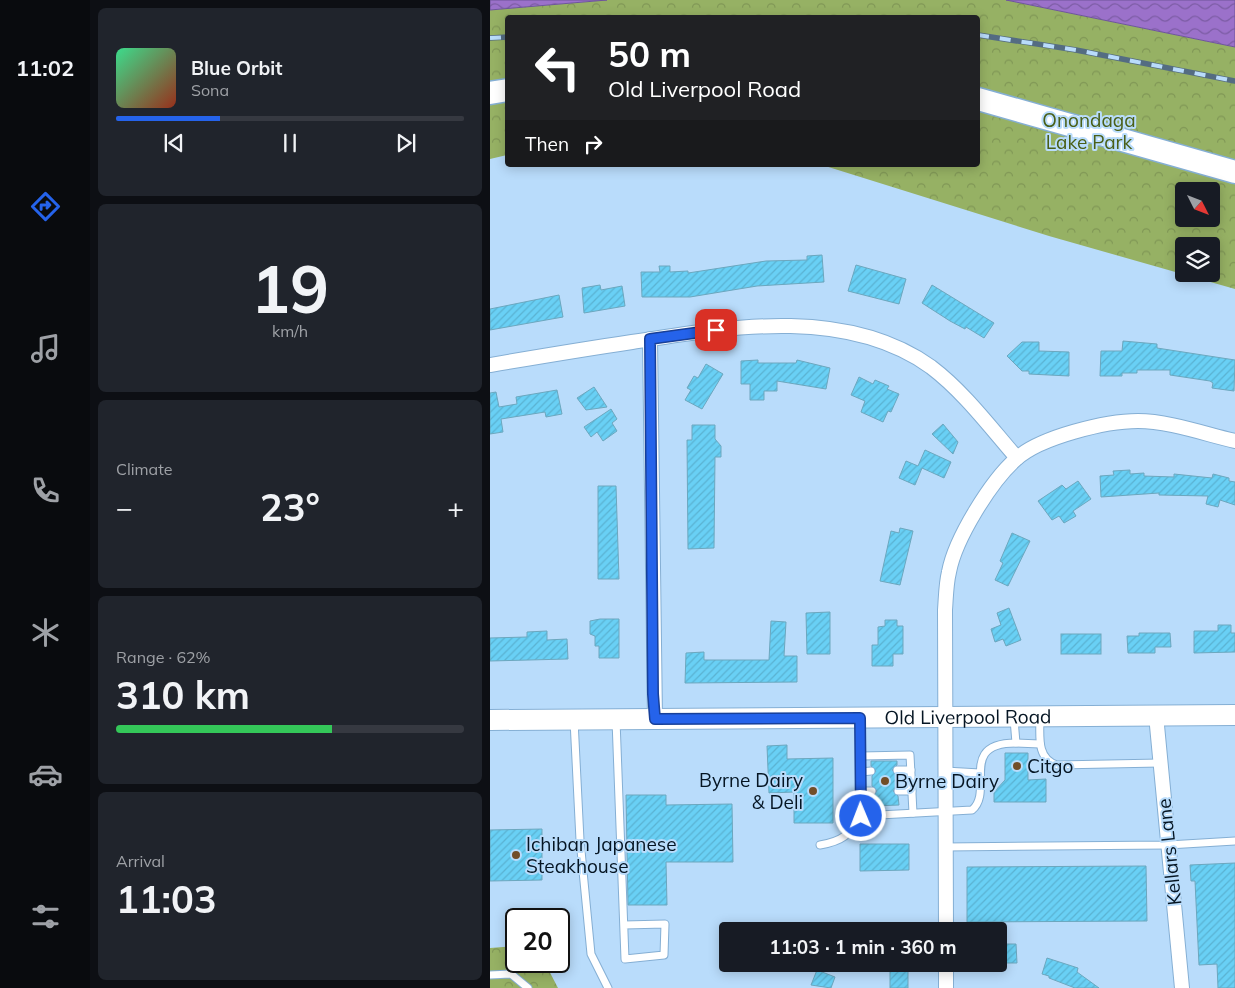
<!DOCTYPE html>
<meta charset="utf-8">
<style>
:root{--surface:#171b24;--page:#20242c;--text:#f1f3f6;--muted:#9ea1a6;--line:#363941;--accent:#2563eb}
body{margin:0;font-family:Mulish,sans-serif;background:var(--page);color:var(--text);height:100vh;display:flex;flex-direction:column;font-size:19px;white-space:nowrap}
*{box-sizing:border-box;margin:0}
p{font-size:16px;color:var(--muted)}
.icon{flex:none;width:28px;height:28px;fill:none;stroke:currentColor;stroke-width:2;stroke-linecap:round;stroke-linejoin:round}
.map{position:relative;flex:1;overflow:hidden}
.side{display:flex;flex-direction:column;gap:8px;padding:8px;background:#0d0f14;width:400px}
.side>*{flex:none}
.banner{position:absolute;left:15px;top:15px;width:475px;height:152px;border-radius:5px;box-shadow:0 2px 12px #0003;background:#202124;color:#fff;overflow:hidden}
.needle{width:32px;rotate:132deg}
.fabs{position:absolute;left:685px;top:182px;display:grid;gap:10px}
.fabs a{display:grid;place-items:center;width:45px;height:45px;border-radius:5px;background:var(--surface);box-shadow:0 2px 12px #0003;font-size:25px}
.speed{position:absolute;left:15px;top:908px;display:flex;gap:10px;font-size:25px;font-weight:700;text-align:center}
.speed>*{display:grid;place-content:center;width:65px;height:65px;border-radius:50%;background:var(--surface);box-shadow:0 2px 12px #0003;line-height:1}
.speed .limit{border:2px solid #111;border-radius:8px;background:#fff;color:#111}
.pin{position:absolute;display:grid;place-items:center;width:42px;height:42px;color:#fff;margin:-21px;border-radius:10px;box-shadow:0 2px 8px #0006}
.me{position:absolute;width:55px;margin:-28px;rotate:359deg;stroke-linejoin:round;filter:drop-shadow(0 0 4px #0008)}
.turn{display:flex;align-items:center;gap:18px;height:105px;padding:0 20px;font-size:22px}
.turn .icon{width:65px;height:65px;stroke-width:2.5}
.turn b{display:block;font-size:35px;line-height:42px}
.then{display:flex;align-items:center;height:48px;padding:0 20px;background:#0003;gap:10px;font-size:19px}
.big{font-size:38px;font-weight:700;line-height:1.1}
.side .card{flex:1;display:flex;flex-direction:column;justify-content:center;gap:8px;min-width:0;padding:0 18px;border-radius:8px;background:var(--page)}
.side .dial{align-items:center;gap:0}
.dial b{font-size:65px;line-height:1}
.song{display:flex;align-items:center;gap:15px}
.cover{width:60px;height:60px;border-radius:8px;background:linear-gradient(135deg,hsl(150 70% 55%),hsl(10 70% 35%))}
.played{height:5px;border-radius:2px;background:linear-gradient(90deg,var(--accent) 30%,var(--line) 30%)}
.keys{display:flex;justify-content:space-around;direction:ltr}
.heat{display:flex;justify-content:space-between;align-items:center;font-size:28px;direction:ltr}
.charge{height:8px;border-radius:4px;background:linear-gradient(90deg,#34c759 62%,var(--line) 0)}
.trip{position:absolute;left:229px;top:922px;width:288px;height:50px;border-radius:5px;background:var(--surface);box-shadow:0 2px 12px #0003;font-weight:700;line-height:50px;text-align:center}
main{display:flex;flex:1;min-height:0}
.tab-bar{display:flex;flex-direction:column;width:90px;justify-content:space-around;align-items:center;background:#090b0e;color:var(--muted)}
.tab-bar .icon{width:35px;height:35px}
.tab-bar .on{color:var(--accent)}
.tab-bar b{font-size:22px;color:var(--text)}
.map>svg:first-child{display:block}
.park{fill:url(#park-crowns);fill-rule:evenodd}
.water{fill:url(#water-waves);stroke:#6e5598}
.building{fill:url(#building-hatch);stroke:#6ca7be}
.lines{fill:none;stroke-linecap:round;stroke-linejoin:round}
.service-casing{stroke:#85afd4;stroke-width:9}
.minor-casing{stroke:#85afd4;stroke-width:16}
.secondary-casing{stroke:#85afd4;stroke-width:22}
.primary-casing{stroke:#85afd4;stroke-width:25}
.service{stroke:#fff;stroke-width:7}
.minor{stroke:#fff;stroke-width:14}
.secondary{stroke:#fff;stroke-width:20}
.primary{stroke:#fff;stroke-width:22}
.rail-casing{stroke:#546c82;stroke-width:5.5}
.rail{stroke:#b9dcfb;stroke-width:4;stroke-dasharray:11;stroke-linecap:butt}
.route-casing{stroke:#184099;stroke-width:12}
.route{stroke:#2563eb;stroke-width:9}
.poi-dot{fill:#724e29;stroke:#b9dcfb;stroke-width:2}
.labels{text-anchor:middle;stroke-width:4;stroke-linejoin:round;paint-order:stroke}
.park-label{font-size:19px;fill:#4a5f17;stroke:#b9dcfb}
.street-label{font-size:19px;fill:#051523;stroke:#b9dcfb}
.poi-label{font-size:19px;fill:#051523;stroke:#b9dcfb;text-anchor:start}
</style>
<main>
<nav class="tab-bar">
<b>11:02</b>
<svg class="icon on" aria-label="directions" viewBox="0 0 24 24"><path d="M12 3l9 9-9 9-9-9zM9 14v-3h6M13 9l2 2-2 2"/></svg>
<svg class="icon" aria-label="music" viewBox="0 0 24 24"><path d="M9 18V5l10-2v13"/><circle cx="6" cy="18" r="3"/><circle cx="16" cy="16" r="3"/></svg>
<svg class="icon" aria-label="phone" viewBox="0 0 24 24"><path d="M5 4h4l2 5-3 2q2 4 5 5l2-3 5 2v4C11 20 4 13 5 4z"/></svg>
<svg class="icon" aria-label="climate" viewBox="0 0 24 24"><path d="M12 3v18M4 7l16 10M4 17L20 7"/></svg>
<svg class="icon" aria-label="car" viewBox="0 0 24 24"><path d="M5 17H2v-5l4-1 3-4h7l3 4 3 1v5h-3M9 17h6M6 11h13"/><circle cx="7" cy="17" r="2"/><circle cx="17" cy="17" r="2"/></svg>
<svg class="icon" aria-label="filters" viewBox="0 0 24 24"><path d="M4 7h16M4 17h16"/><circle cx="9" cy="7" r="2"/><circle cx="15" cy="17" r="2"/></svg>
</nav>
<section class="side">
<div class="card">
<div class="song"><i class="cover"></i><div><b>Blue Orbit</b><p>Sona</p></div></div>
<div class="played"></div>
<div class="keys"><svg class="icon" aria-label="previous" viewBox="0 0 24 24"><path d="M18 5L8 12l10 7zM5 5v14"/></svg><svg class="icon" aria-label="pause" viewBox="0 0 24 24"><path d="M8 5v14M16 5v14"/></svg><svg class="icon" aria-label="next" viewBox="0 0 24 24"><path d="M6 5l10 7-10 7zM19 5v14"/></svg></div>
</div>
<div class="card dial"><b>19</b><p>km/h</p></div>
<div class="card"><p>Climate</p>
<div class="heat"><a>−</a><b class="big">23°</b><a>+</a></div>
</div>
<div class="card"><p>Range · 62%</p><b class="big">310 km</b><div class="charge"></div></div>
<div class="card"><p>Arrival</p><b class="big">11:03</b></div>
</section>
<div class="map">
<svg width="745" height="988" viewBox="0 0 745 988">
<defs>
<pattern id="park-crowns" width="20" height="18" patternUnits="userSpaceOnUse" patternTransform="scale(1.25)"><rect width="20" height="18" fill="#96b164"/><path d="M2 6a3 3 0 1 1 6 0M12 15a3 3 0 1 1 6 0" fill="none" stroke="#809756"/></pattern>
<pattern id="water-waves" width="16" height="10" patternUnits="userSpaceOnUse" patternTransform="scale(1.25)"><rect width="16" height="10" fill="#9b71ca"/><path d="M0 5q4-4 8 0t8 0" fill="none" stroke="#7c5ca4"/></pattern>
<pattern id="building-hatch" width="6" height="6" patternUnits="userSpaceOnUse" patternTransform="scale(1.25)"><rect width="6" height="6" fill="#69d0f5"/><path d="M-1 1l2-2M0 6l6-6M5 7l2-2" fill="none" stroke="#5ab2d2"/></pattern>
</defs>
<rect width="100%" height="100%" fill="#b9dcfb"/>
<g class="park">
<path d="M117,0H516L745,47V289L559,236L332,165H488V18H18L17,155L0,159V10ZM694,191H721V219H694ZM694,246H721V274H694Z"/>
<path d="M26,946V961H54L68,988H0V948Z"/>
</g>
<g class="water">
<path d="M0,0H117L0,10Z"/>
<path d="M516,0H745V47Z"/>
</g>
<g class="building">
<path d="M332,255L334,282L267,286L200,297H152L151,272H170L169,266H180V272L198,271V273L276,261L317,260V256Z"/>
<path d="M366,265L416,279L409,304L358,291Z"/>
<path d="M110,285L111,290L132,286L135,306L94,313L92,288Z"/>
<path d="M442,285L504,323L494,338L476,327L475,329L460,321L432,303Z"/>
<path d="M69,295L73,317L0,330V309Z"/>
<path d="M633,341L667,344V348L745,360L744,391L722,388L723,383L720,381L680,375V370H647V373H632V376H610L611,351H632Z"/>
<path d="M532,342H549V351L579,352V376L539,374V371H532L517,356Z"/>
<path d="M268,360V363H306L307,360L340,368L336,389L287,381V391H274V400H260V384H251V361Z"/>
<path d="M216,364L233,374L212,409L195,400L201,390L197,388L204,376L208,378Z"/>
<path d="M369,377L383,384L385,380L399,386L397,389L409,394L401,412L398,411L393,422L371,412L375,401L361,395Z"/>
<path d="M104,387L117,407L96,410L87,398Z"/>
<path d="M67,390L72,414L56,417L55,412L11,419L13,432L0,434V393L6,392L9,407L27,404L26,397Z"/>
<path d="M121,409L127,419L122,423L127,431L113,441L107,432L101,437L94,427Z"/>
<path d="M453,424L468,442L463,454L442,434Z"/>
<path d="M202,425H225V439L231,446V457H225L224,548L198,549L197,440H202Z"/>
<path d="M435,450L461,462L454,478L432,468L425,485L409,478L416,461L428,466Z"/>
<path d="M640,470V474L654,473V476L684,477V474L722,478L723,474L739,478V481L745,482V505L730,500L728,507L716,504L718,496L669,495V493L611,497L610,476L624,475L623,471Z"/>
<path d="M588,481L601,499L583,511L586,516L574,523L569,516L562,520L548,501L572,485L576,489Z"/>
<path d="M108,486H126L129,579H108Z"/>
<path d="M410,528L423,531L410,585L390,581L401,531L409,533Z"/>
<path d="M522,533L540,541L518,586L505,580L513,563L510,561Z"/>
<path d="M519,608L531,640L516,646L513,639L505,642L501,629L511,625L507,613Z"/>
<path d="M340,612V654H317L316,613Z"/>
<path d="M110,619H129V658H109V646H105V636L100,634V621Z"/>
<path d="M395,620H407V626H413V654H403V666H382V645H388V627L395,626Z"/>
<path d="M281,621L296,622L294,656H307V682L195,683L196,653L214,652V660H279Z"/>
<path d="M728,625H741V633H745V652L704,653V631H728Z"/>
<path d="M57,631V640L77,639L78,659L0,661V638L37,637V632Z"/>
<path d="M649,633H680L681,647H665V653H638L637,636H649Z"/>
<rect x="571" y="634" width="40" height="20"/>
<path d="M297,745V759L343,758V823H304V792L279,793L277,746Z"/>
<path d="M515,753H538V780L556,779V802H504V792L515,780Z"/>
<path d="M381,761H407V765L402,770L408,775V786L403,791L408,796L409,805L383,806L382,796L387,791L382,786V776L386,771L381,766Z"/>
<path d="M136,795H176V805L242,804L243,862H176L177,905H138Z"/>
<path d="M52,829V880L0,881V830Z"/>
<path d="M370,844H419V870L370,871Z"/>
<path d="M745,863V988H728L727,964L709,965L705,881H701L700,865Z"/>
<path d="M656,866L657,921L477,922V867Z"/>
<path d="M508,944H526L527,963H513V956H508Z"/>
<path d="M557,958L588,968L587,972L609,988H585L559,978V976L552,974Z"/>
<rect x="400" y="964" width="18" height="24"/>
<path d="M327,970L345,977L341,988L321,985Z"/>
</g>
<g class="lines">
<defs>
<g id="service">
<path d="M550,717C550,735 546,759 567,765L670,763"/>
<path d="M84,720L90,840L101,954L118,988"/>
<path d="M126,720L135,959L174,955L175,924L134,925"/>
<path d="M370,720L371,816L482,810C505,791 467,743 526,743L524,719"/>
<path d="M526,743L550,744"/>
<path d="M371,756L420,755L423,813"/>
<path d="M407,770H421"/>
<path d="M455,771L490,773"/>
<path d="M371,772L381,771"/>
<path d="M371,791H382"/>
<path d="M408,791H422"/>
<path d="M330,845C353,841 359,835 371,816"/>
<path d="M455,847L678,845L745,841"/>
<path d="M0,975L21,974L38,988"/>
</g>
<g id="minor">
<path d="M160,339L165,719"/>
<path d="M0,365C47,357 95,349 142,342C238,327 356,306 441,367C474,392 500,427 527,458"/>
<path d="M666,715L692,988"/>
<path d="M456,931L455,610C456,597 456,584 459,572C465,539 501,481 526,459C550,437 616,421 648,421C678,421 715,434 745,441"/>
<path d="M456,964V988"/>
</g>
<g id="secondary">
<path id="s1" d="M0,720L745,715"/>
</g>
<g id="primary">
<path d="M0,93L18,90"/>
<path d="M488,99L745,172"/>
</g>
</defs>
<use href="#service" class="service-casing"/>
<use href="#minor" class="minor-casing"/>
<use href="#secondary" class="secondary-casing"/>
<use href="#primary" class="primary-casing"/>
<use href="#service" class="service"/>
<use href="#minor" class="minor"/>
<use href="#secondary" class="secondary"/>
<use href="#primary" class="primary"/>
<defs>
<g id="rail">
<path d="M488,35L586,50L745,81"/>
<path d="M0,38L18,37"/>
</g>
</defs>
<use href="#rail" class="rail-casing"/>
<use href="#rail" class="rail"/>
</g>
<g class="lines">
<defs>
<path id="route" d="M226,330L160,339L163,694L165,719L370,718L371,816"/>
</defs>
<use href="#route" class="route-casing"/>
<use href="#route" class="route"/>
</g>
<g class="poi-dot">
<circle cx="527" cy="766" r="5"/>
<circle cx="395" cy="781" r="5"/>
<circle cx="323" cy="791" r="5"/>
<circle cx="26" cy="855" r="5"/>
</g>
<g class="labels">
<g class="park-label">
<text x="599" y="127">Onondaga<tspan x="599" dy="22">Lake Park</tspan></text>
</g>
<g class="street-label">
<text dy="7" stroke="none"><textPath href="#s1" startOffset="478">Old Liverpool Road</textPath></text>
<text transform="translate(679 852) rotate(-96)" y="7">Kellars Lane</text>
</g>
<g class="poi-label">
<text x="537" y="773">Citgo</text>
<text x="313" y="787" text-anchor="end">Byrne Dairy<tspan x="313" dy="22">&amp; Deli</tspan></text>
<text x="405" y="788">Byrne Dairy</text>
<text x="36" y="851">Ichiban Japanese<tspan x="36" dy="22">Steakhouse</tspan></text>
</g>
</g>
</svg>
<div class="fabs">
<a><svg class="needle" viewBox="-14 -14 28 28"><path d="M0-13l5 13h-10z" fill="#e53935"/><path d="M0 13l5-13h-10z" fill="#9ea1a6"/></svg></a>
<a><svg class="icon" aria-label="layers" viewBox="0 0 24 24"><path d="M12 4l9 5-9 5-9-5zM3 14l9 5 9-5"/></svg></a>
</div>
<div class="speed"><div class="limit">20</div></div>
<div class="pin" style="left:226px;top:330px;background:#d93025"><svg class="icon" aria-label="arrive" viewBox="0 0 24 24"><path d="M6 21V4h12l-3 4 3 4H6"/></svg></div>
<svg class="me" style="left:371px;top:816px" viewBox="-20 -20 40 40"><circle r="17" fill="#2563eb" stroke="#fff" stroke-width="3"/><path d="M0-11L8 9 0 5-8 9z" fill="#fff"/></svg>
<div class="trip">11:03 · 1 min · 360 m</div>
<div class="banner">
<div class="turn"><svg class="icon" aria-label="left" viewBox="0 0 24 24"><path d="M17 20v-9H6M10 6l-5 5 5 5"/></svg><div><b>50 m</b>Old Liverpool Road</div></div>
<div class="then">Then<svg class="icon" aria-label="right" viewBox="0 0 24 24"><path d="M7 20v-9h11M14 6l5 5-5 5"/></svg></div>
</div>
</div>
</main>
